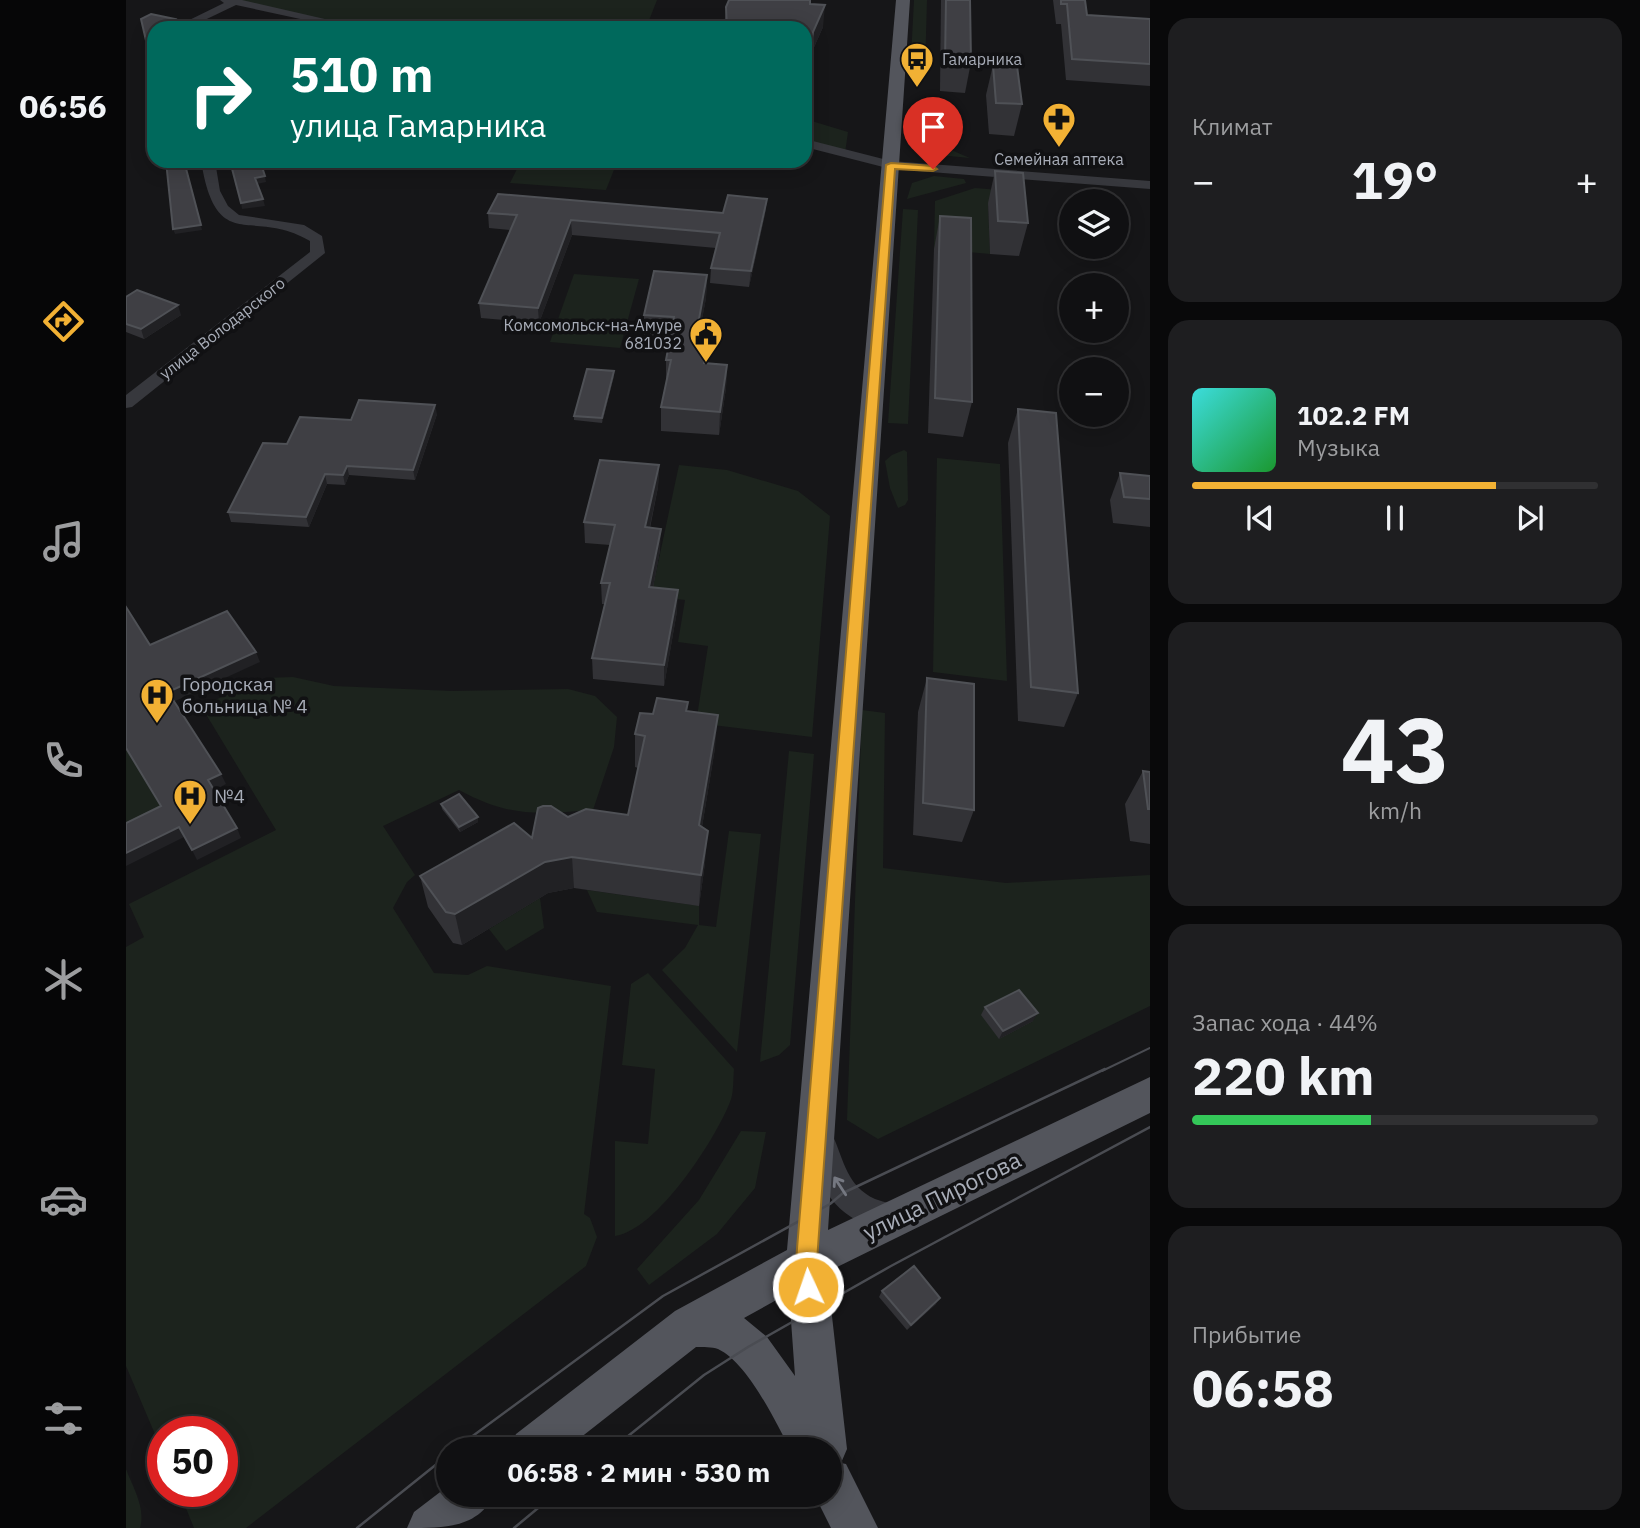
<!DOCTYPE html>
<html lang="ru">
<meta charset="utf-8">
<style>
:root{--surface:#101012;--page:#1e1e20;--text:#f1f3f6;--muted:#9c9d9f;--line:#303032;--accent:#f2b134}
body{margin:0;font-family:"IBM Plex Sans",sans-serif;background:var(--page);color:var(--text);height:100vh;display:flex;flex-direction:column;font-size:26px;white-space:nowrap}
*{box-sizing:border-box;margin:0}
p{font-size:23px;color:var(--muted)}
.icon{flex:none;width:38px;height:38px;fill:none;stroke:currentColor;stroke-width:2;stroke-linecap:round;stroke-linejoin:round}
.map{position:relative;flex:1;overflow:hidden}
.panel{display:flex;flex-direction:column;gap:18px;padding:18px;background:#09090a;width:490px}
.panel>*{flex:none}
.hud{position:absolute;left:21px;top:21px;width:665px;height:147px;border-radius:21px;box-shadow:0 4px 18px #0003,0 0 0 2px var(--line);background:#00695c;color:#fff;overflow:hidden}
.tools{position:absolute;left:933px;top:189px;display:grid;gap:14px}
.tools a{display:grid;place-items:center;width:70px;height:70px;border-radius:50%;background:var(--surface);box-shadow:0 4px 18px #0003,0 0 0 2px var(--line);font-size:35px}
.speed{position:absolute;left:21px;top:1416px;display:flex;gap:14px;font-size:35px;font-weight:700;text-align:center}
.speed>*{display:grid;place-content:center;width:91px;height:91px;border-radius:50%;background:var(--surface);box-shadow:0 4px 18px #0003,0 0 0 2px var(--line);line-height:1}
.speed .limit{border:10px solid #d22;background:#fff;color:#111}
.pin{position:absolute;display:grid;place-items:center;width:60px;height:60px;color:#fff;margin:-72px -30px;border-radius:50% 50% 50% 0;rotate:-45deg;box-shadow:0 0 7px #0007}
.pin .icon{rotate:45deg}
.me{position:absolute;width:77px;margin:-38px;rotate:357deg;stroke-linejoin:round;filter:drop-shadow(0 0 5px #0008)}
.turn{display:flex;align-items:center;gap:24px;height:147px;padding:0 28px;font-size:32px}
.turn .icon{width:91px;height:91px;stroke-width:2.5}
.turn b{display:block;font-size:49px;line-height:60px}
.big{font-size:52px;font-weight:700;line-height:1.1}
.panel .card{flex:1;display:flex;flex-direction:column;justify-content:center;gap:10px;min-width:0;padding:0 24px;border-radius:21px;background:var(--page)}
.panel .dial{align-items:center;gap:0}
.dial b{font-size:91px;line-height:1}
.song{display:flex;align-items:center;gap:21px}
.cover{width:84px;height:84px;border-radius:10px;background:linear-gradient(135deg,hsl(180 70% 55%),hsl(130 70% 35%))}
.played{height:7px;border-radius:4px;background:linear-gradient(90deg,var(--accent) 75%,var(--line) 75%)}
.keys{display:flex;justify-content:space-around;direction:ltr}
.heat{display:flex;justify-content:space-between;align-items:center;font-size:38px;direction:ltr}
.charge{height:10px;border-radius:5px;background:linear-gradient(90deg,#34c759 44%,var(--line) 0)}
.trip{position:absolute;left:310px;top:1437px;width:406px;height:70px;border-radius:35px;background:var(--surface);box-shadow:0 4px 18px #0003,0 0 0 2px var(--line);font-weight:700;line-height:70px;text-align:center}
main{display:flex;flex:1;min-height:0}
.tab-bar{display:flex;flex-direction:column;width:126px;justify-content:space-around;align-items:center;background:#060607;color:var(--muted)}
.tab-bar .icon{width:49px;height:49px}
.tab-bar .current{color:var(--accent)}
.tab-bar b{font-size:32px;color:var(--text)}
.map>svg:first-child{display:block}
.green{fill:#1c231d}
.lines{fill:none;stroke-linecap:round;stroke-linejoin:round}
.minor{fill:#37383d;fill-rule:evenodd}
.major{fill:#53555c;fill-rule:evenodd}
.tram-far1{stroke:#4a4c52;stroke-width:2}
.tram{stroke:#4a4c52;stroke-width:2.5}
.wall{fill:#323236}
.shaded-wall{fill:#212124}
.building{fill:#3f3f44;stroke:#4f5156;stroke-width:2}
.oneway{stroke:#757881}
.route{fill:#f2b134;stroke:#9d7322;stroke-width:2}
.labels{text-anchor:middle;stroke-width:7;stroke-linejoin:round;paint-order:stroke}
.far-poi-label{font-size:16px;fill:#a8adb8;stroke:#111113;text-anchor:start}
.far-street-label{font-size:16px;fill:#a8adb8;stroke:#111113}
.poi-label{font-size:19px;fill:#a8adb8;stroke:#111113;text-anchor:start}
.near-street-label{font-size:23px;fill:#a8adb8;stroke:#111113}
</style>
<main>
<nav class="tab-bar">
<b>06:56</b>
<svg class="icon current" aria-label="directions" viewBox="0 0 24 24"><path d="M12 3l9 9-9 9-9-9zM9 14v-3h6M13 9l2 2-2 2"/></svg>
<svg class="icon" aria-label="music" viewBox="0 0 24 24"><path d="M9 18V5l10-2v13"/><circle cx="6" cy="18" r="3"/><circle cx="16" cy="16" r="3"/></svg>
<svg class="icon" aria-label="phone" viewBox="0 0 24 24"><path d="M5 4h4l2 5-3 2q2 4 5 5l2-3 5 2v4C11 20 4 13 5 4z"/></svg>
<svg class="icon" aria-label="climate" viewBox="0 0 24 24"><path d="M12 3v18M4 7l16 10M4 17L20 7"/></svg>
<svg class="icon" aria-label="car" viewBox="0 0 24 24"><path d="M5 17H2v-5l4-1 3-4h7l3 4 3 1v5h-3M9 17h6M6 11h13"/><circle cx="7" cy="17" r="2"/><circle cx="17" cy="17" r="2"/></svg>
<svg class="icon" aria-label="filters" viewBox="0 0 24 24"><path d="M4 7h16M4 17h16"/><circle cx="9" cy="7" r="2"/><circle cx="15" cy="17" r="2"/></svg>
</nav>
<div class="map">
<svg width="1024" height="1528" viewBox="0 0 1024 1528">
<rect width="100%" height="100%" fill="#161618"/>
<g class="green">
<path d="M100,0H531L520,28H232Z"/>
<path d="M788,0H801L799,70L785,57Z"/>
<path d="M679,119L722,132L719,153L679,143Z"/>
<path d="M785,132L839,156L844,158L802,154L789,147Z"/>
<path d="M395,161H483L491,162L480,190L384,183Z"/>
<path d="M808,176L838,179L840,183L781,199L786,183Z"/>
<path d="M849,188L899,192L901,211L862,203L864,254L808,249L809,201Z"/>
<path d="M777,209L792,210L782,424L762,423Z"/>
<path d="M448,274L513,279L494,348L424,342Z"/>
<path d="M778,450L781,452L782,500L779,505L772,508L764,488L759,461L766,455Z"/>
<path d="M811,458L874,464L881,681L807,672Z"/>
<path d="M553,465L601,470L672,491L704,516L686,737L570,723L582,646L552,642L559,600L525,596Z"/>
<path d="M167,677L208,686L326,691L442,689L469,696L491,717L488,747L467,810C411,814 385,818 333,790L257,826L289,875L281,882L267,908L308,973L342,975L361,966L485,986L458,1214L464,1218L471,1237L460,1266L120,1528H68L53,1491H96V1432H37V1453L0,1366V947L18,937L3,904L150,830L75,706L140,678Z"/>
<path d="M736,710L759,713L757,868L880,883L1024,875V1006L752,1139L721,1120Z"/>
<path d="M0,749L39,814L0,836Z"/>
<path d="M663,751L688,754L664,1045L653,1055L634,1062Z"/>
<path d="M603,831L635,834L611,1052L536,970L559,948L572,925L471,912L461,890L567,905L573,901V925L590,927Z"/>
<path d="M414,898L418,928L380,951L363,929Z"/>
<path d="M522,973L608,1069C607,1079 608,1093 604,1102C589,1140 531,1230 489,1236V1141L522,1144L529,1069L496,1065L505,984Z"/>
<path d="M615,1131L640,1132L629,1188L591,1234L523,1285L511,1269L573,1200Z"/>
<path d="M0,1469C7,1488 20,1508 14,1528H0Z"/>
</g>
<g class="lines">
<g class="minor">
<path d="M94,0H116L238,28H216L110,5L62,28H47L98,3Z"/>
<path d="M679,139L765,161L1024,181V189L765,169L679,147Z"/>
<path d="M75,161H89L94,191L102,206L113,215L178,225L196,236L199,253L6,407L0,408V395L184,252V241C125,206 91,257 75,161Z"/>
<path d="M697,1132L707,1136C718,1161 721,1186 749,1199C759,1203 770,1204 781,1208L785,1219L781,1230C767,1235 757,1231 743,1226C706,1212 691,1183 683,1146L687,1136Z"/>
</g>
<g class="major">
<path d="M770,0H784L702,1230L1024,1077V1113L701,1272L721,1449L715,1463L720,1464L752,1528H705L688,1494H704V1449H664C649,1421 622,1363 592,1349C586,1347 577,1347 570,1347L440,1449H383L390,1434L549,1311L661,1250ZM663,1293L669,1376L641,1337L618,1318Z"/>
<path d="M322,1486V1494H369C351,1528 321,1528 281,1528L288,1512Z"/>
</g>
<path class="tram-far1" d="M976,1071L1024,1048"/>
<g class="tram">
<path d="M329,1449L537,1296L704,1204L717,1193L979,1069"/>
<path d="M486,1449L578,1375L622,1347L765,1266L1024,1127"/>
<path d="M231,1528L322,1455"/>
<path d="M388,1528L429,1494"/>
</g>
</g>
<g class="wall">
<path d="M815,0H844L845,62L839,93L814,91Z"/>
<path d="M927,0H959L961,15L1024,19V86L940,80L935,24H930Z"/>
<path d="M684,4L697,27L685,54L679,96V28H598L600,7Z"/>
<path d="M867,65L896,104L888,136L863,134L860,95Z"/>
<path d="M869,171L902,223L893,256L864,254L862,203Z"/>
<path d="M641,199L639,214L623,287L584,283L585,268L590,248L446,235L413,323L355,318L353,303L385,230L363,228L362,213H597Z"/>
<path d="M814,216L846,402L837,437L802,433L808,249Z"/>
<path d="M581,275L580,298L576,319L583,343L580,363L601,365L600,388L593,435L535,431V407L540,383V360L544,340L518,338V315Z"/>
<path d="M0,297L55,315L18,339L0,332Z"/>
<path d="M488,376L476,423L448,420V416Z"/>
<path d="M892,409L952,693L938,727L892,721L882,443Z"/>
<path d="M311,414L289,480L223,475L219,485L201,484L183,527L105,522L102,512L161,444L225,420Z"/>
<path d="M533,465L532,487L524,528L534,550L527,588L551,611L538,686L467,679L466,658L479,604H476L475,583L484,545L459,543L458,522Z"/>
<path d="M994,473L1024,476V527L987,523L984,500Z"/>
<path d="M801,678L848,810L836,842L787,835L792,712Z"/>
<path d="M562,702L561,711L589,748L576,827L579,863L573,906L448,888L422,893L336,945L327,943L302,907L294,876L406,838L442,817L502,815L512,768L509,767V734L527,714Z"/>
<path d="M1017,771L1024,772V844L1004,841L999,804Z"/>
<path d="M315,804L352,817V822L334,832L316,809Z"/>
<path d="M859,1007L907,1021L873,1039L855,1015Z"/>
<path d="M756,1291L810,1304L781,1330L753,1297Z"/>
</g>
<g class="shaded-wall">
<path d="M699,5L697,27L685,54L679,96L687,32Z"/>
<path d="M49,19L50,24L44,27L43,23Z"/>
<path d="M58,161L76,230L49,234L47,229Z"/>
<path d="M139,176L140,182L131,184L129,178Z"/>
<path d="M137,199L139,206L116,209L115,203Z"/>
<path d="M641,199L639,214L623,287L625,271Z"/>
<path d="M445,220L446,235L413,323L412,308Z"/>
<path d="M581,275L580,298L572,342L573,319Z"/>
<path d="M52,305L55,315L18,339L15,329Z"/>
<path d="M585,320L583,343L577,386L578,363Z"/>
<path d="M601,365L600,388L593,435L594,412Z"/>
<path d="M488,371V376L476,423V418Z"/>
<path d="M309,405L311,414L289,480L287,470Z"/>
<path d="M533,465L532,487L519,549V527Z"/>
<path d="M221,466L223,475L219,485L217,475Z"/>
<path d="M199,474L201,484L183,527L180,517Z"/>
<path d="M535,529L534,550L523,608V587Z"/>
<path d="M552,590L551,611L538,686V665Z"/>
<path d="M130,652L134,662L47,702L42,692Z"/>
<path d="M592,715L589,748L571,857L573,825Z"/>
<path d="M95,774L100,784L87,791L82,780Z"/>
<path d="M352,817V822L334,832L333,827Z"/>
<path d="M53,827L58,837L0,866V853Z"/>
<path d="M111,828L115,838L71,860L66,850Z"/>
<path d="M582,831L579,863L573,906L575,875Z"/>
<path d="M446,857L448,888L422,893L336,945L329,914L419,862Z"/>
<path d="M912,1013L907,1021L873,1039L877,1031Z"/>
<path d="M814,1298L810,1304L781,1330L785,1325Z"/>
</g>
<g class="building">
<path d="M603,0H684V4L699,5L687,32L680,80H679V28H601L600,7Z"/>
<path d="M820,0H844L845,62L819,61Z"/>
<path d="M935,0H959L961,15L1024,19V64L946,59L941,4H935Z"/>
<path d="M25,14L49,19L43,23L46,26H61L73,21L75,28H28V88L21,63L25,62L15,19Z"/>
<path d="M125,21L147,26L148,28H127Z"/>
<path d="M867,65L891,66L896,104L870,103Z"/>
<path d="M40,161H58L75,225L47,229Z"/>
<path d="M104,161H134L139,176L129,178L137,199L115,203Z"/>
<path d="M869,171L897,173L902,223L872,221Z"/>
<path d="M372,194L597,213L602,195L641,199L625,271L585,268L594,233L445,220L412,308L353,303L391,215L362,213Z"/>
<path d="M814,216L845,218L846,402L809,398Z"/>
<path d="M528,271L581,275L573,319L585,320L578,363L601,365L594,412L535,407L545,360H540L548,317L518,315Z"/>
<path d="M11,290L52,305L15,329L0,324V297Z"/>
<path d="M461,369L488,371L476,418L448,416Z"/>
<path d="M233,400L309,405L287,470L221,466L217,475L199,474L180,517L102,512L137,443L161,444L174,417L225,420Z"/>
<path d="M892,409L930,413L952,693L905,687Z"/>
<path d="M474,460L533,465L519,527L535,529L523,587L552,590L538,665L466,658L484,583H475L489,525L458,522Z"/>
<path d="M994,473L1024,476V499L998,497Z"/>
<path d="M0,607L24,645L101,611L130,652L42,692L95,774L82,780L111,828L66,850L53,827L0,853V823L35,806L0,748Z"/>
<path d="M801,678L848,684V810L797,803Z"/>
<path d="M531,698L562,702L560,711L592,715L573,825L582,831L575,875L446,857L419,862L329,914L320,912L294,876L388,823L406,838L412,808L417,806H425L442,817L460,809L502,815L519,736L509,734L514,713L527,714Z"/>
<path d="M1017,771L1024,772V809H1022Z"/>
<path d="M333,794L352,817L333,827L315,804Z"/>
<path d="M893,990L912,1013L877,1031L859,1007Z"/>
<path d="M788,1266L814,1298L785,1325L756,1291Z"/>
</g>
<defs><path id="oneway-shaft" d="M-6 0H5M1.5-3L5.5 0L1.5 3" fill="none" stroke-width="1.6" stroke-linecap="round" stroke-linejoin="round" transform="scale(1.75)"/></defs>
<use class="oneway" href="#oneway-shaft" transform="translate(714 1186) rotate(-123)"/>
<path class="route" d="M765,163L807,166L811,169L807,171L769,169L691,1261L693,1287L690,1294L682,1297L675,1294L670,1261L760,165Z"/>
<defs>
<symbol id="bus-pin" viewBox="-11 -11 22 30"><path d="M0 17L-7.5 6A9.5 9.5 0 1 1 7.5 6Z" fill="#f2b134" stroke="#111113"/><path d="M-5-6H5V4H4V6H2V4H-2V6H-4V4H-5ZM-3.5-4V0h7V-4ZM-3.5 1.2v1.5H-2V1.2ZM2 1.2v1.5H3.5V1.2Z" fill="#111"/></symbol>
<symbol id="pharmacy-pin" viewBox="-11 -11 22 30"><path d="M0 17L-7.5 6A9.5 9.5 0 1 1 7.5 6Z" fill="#f2b134" stroke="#111113"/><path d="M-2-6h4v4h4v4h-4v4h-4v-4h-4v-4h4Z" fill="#111"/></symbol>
<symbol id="civic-pin" viewBox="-11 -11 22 30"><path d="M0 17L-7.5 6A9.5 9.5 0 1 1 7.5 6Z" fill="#f2b134" stroke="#111113"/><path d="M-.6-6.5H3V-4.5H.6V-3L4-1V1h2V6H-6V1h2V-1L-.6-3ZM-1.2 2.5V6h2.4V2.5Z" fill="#111"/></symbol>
<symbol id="hospital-pin" viewBox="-11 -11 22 30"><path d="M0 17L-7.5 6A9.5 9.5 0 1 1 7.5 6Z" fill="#f2b134" stroke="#111113"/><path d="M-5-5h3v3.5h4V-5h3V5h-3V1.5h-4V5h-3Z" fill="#111"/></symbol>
</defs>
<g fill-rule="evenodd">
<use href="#bus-pin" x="772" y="40" width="38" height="52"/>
<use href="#pharmacy-pin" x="914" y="100" width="38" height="52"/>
<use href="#civic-pin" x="561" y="315" width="38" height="52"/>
<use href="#hospital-pin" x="12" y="676" width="38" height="52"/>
<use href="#hospital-pin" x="45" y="777" width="38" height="52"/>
</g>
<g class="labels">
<g class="far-poi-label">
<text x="816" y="65">Гамарника</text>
<text x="933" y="165" text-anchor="middle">Семейная аптека</text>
<text x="556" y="331" text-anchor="end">Комсомольск-на-Амуре<tspan x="556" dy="18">681032</tspan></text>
</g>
<g class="far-street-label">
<text transform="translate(96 328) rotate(-38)" y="6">улица Володарского</text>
</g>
<g class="poi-label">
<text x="56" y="691">Городская<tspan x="56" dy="22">больница № 4</tspan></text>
<text x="88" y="803">№4</text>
</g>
<g class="near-street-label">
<text transform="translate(816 1196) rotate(-26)" y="8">улица Пирогова</text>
</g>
</g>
</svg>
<div class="tools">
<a><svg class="icon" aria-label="layers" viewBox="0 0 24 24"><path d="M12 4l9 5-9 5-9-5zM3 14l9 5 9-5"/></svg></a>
<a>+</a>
<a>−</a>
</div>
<div class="speed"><div class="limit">50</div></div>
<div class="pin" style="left:807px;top:169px;background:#d93025"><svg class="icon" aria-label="arrive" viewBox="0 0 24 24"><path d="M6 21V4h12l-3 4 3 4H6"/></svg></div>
<svg class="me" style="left:682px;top:1287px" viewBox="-20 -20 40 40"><circle r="17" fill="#f2b134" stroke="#fff" stroke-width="3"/><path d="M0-11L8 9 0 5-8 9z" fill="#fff"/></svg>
<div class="trip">06:58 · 2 мин · 530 m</div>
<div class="hud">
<div class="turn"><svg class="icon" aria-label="right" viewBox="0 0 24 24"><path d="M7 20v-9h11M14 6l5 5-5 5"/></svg><div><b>510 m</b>улица Гамарника</div></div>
</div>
</div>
<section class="panel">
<div class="card"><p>Климат</p>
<div class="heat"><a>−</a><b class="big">19°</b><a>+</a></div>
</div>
<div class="card">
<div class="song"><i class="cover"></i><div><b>102.2 FM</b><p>Музыка</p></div></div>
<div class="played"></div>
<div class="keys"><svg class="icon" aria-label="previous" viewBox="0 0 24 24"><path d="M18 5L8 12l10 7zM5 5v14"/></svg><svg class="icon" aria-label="pause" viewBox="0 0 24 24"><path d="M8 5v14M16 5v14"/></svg><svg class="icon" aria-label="next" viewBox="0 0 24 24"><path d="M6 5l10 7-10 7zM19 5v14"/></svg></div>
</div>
<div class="card dial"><b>43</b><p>km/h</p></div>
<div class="card"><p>Запас хода · 44%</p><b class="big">220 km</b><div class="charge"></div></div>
<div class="card"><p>Прибытие</p><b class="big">06:58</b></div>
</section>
</main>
